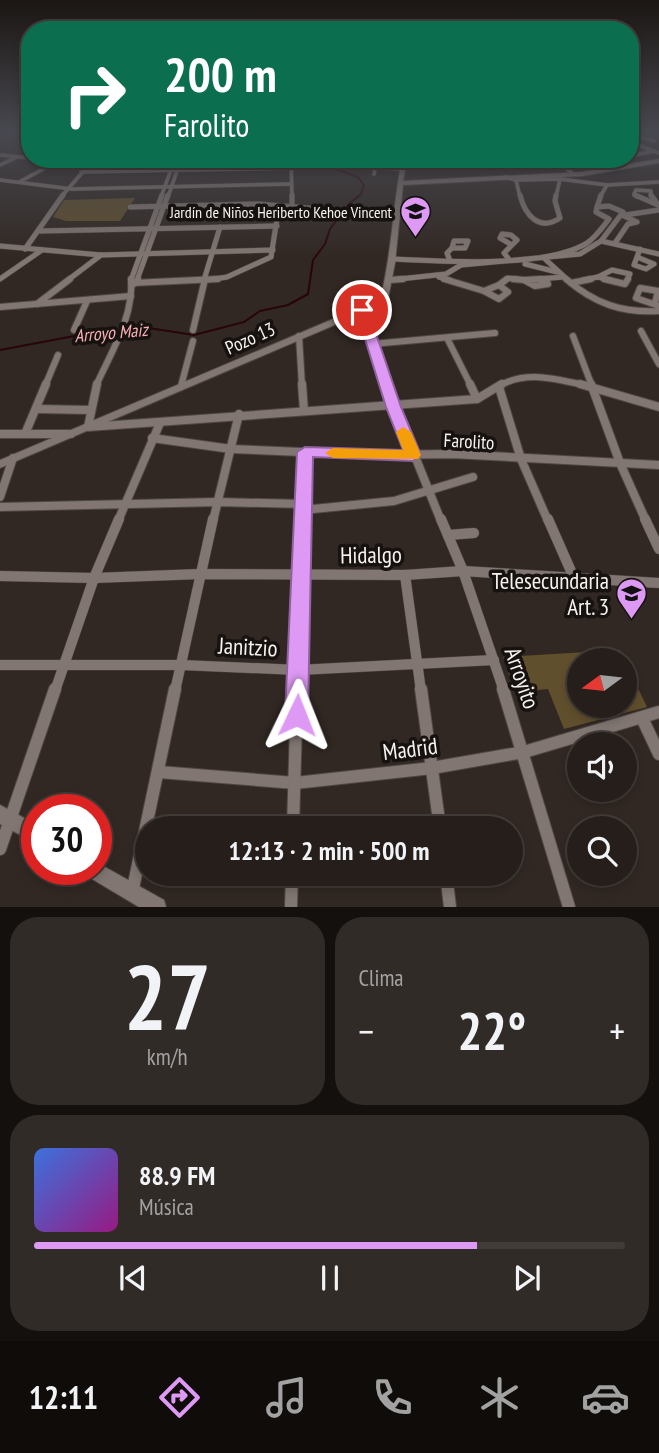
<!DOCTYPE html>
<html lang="es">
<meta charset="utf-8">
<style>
:root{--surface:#251e1a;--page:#312b27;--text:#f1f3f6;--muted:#a3a2a2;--line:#423c39;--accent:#dd99f3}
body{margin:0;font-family:"PT Sans Narrow",sans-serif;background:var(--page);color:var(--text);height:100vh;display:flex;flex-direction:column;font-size:26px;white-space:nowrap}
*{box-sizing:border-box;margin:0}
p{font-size:23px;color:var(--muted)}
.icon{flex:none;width:38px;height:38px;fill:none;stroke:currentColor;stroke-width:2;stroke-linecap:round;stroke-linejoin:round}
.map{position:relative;height:907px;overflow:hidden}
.sheet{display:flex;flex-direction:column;gap:10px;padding:10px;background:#14100e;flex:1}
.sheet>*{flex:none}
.hud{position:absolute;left:21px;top:21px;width:618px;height:147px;border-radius:28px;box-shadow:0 4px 10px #0003,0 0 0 2px var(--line);background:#0b6e4f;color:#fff;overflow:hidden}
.needle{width:46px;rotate:255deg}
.tools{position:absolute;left:567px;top:648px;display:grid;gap:14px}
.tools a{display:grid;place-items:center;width:70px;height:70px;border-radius:50%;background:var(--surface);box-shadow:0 4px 10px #0003,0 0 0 2px var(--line);font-size:35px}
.speed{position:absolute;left:21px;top:794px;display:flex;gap:14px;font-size:35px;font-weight:700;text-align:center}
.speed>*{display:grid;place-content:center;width:91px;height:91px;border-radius:50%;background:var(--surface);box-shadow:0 4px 10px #0003,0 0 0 2px var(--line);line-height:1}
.speed .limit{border:10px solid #d22;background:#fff;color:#111}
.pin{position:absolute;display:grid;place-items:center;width:60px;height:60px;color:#fff;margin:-30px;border:4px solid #fff;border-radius:50%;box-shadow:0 2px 7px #0007}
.me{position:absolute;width:77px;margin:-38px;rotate:2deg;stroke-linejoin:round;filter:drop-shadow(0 0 5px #0008)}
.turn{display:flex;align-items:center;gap:24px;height:147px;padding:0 28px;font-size:32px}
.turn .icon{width:91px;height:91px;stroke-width:2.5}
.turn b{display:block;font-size:49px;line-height:60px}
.big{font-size:52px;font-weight:700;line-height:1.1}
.sheet .tile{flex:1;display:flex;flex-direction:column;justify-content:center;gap:10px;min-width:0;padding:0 24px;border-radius:28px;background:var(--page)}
.sheet .dial{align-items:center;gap:0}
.dial b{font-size:91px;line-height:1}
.song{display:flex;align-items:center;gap:21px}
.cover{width:84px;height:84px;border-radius:10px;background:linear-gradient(135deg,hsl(220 70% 55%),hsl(310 70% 35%))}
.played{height:7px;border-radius:4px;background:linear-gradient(90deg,var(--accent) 75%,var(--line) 75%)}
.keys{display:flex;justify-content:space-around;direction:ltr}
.heat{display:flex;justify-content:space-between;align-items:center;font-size:38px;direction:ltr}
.sheet .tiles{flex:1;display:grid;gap:10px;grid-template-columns:1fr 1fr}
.tile:last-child{grid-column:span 2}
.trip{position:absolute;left:135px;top:816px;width:388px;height:70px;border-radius:35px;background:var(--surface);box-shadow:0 4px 10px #0003,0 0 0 2px var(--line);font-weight:700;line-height:70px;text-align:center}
.dock{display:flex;height:112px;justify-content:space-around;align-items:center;background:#0f0c0a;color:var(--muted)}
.dock .icon{width:49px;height:49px}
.dock .on{color:var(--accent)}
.dock b{font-size:32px;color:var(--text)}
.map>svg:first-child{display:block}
.green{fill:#604f2d}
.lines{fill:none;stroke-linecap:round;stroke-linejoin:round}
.stream{stroke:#29040c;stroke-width:2}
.minor-far5-casing{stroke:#4f4743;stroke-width:4.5}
.minor-far4-casing{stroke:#4f4743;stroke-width:6}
.minor-far3-casing{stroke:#4f4743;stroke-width:8}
.minor-far2-casing{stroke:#4f4743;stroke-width:10}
.minor-far1-casing{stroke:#4f4743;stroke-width:11}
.minor-casing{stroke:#4f4743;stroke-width:14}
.secondary-casing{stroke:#4f4743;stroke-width:2}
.minor-far5{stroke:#817671;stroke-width:3.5}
.minor-far4{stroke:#817671;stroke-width:5}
.minor-far3{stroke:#817671;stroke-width:6}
.minor-far2{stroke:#817671;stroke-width:8}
.minor-far1{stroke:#817671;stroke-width:10}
.minor{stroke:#817671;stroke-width:12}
.secondary{fill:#817671;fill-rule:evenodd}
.route{fill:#dd99f3;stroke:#90639e;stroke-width:2}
.slow{fill:#f59e0b}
.labels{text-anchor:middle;stroke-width:7;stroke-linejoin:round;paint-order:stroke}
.far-poi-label{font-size:16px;fill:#f8f2ef;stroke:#161210;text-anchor:end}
.far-water-label{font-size:18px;font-style:italic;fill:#feb0b8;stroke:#161210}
.street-label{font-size:19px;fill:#f8f2ef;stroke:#161210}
.near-street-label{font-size:23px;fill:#f8f2ef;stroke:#161210}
.near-poi-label{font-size:23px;fill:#f8f2ef;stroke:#161210;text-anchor:end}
</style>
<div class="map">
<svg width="659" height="907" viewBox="0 0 659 907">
<rect width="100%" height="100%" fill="#312823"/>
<g class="green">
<path d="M135,198L120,221H66L53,217L64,200Z"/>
<path d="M620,650L624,660H579V705H625V661L647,707L564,729L548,689L515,692L503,657Z"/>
</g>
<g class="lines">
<path class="stream" d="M0,350L106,330L142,327L194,335L244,322L260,311L288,305L308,294L313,260L325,244L330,229L349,204L361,194L364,185L358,177L332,168V161L335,159"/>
<defs>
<g id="minor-far5">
<path d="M638,132L633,143L659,153"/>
<path d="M636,136L654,141"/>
<path d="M0,155L30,158"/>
<path d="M630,156L654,151"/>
<path d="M39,159L89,164"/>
<path d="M291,159L292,197"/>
<path d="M556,160L573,174"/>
<path d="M404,163L451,161"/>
<path d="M0,165L17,157"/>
<path d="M341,166L403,169"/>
<path d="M563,166L611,159"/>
<path d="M510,168L515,165L543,164"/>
<path d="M81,172L291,168"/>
<path d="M374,174L377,159"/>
<path d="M505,177L516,180L560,179L607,185L659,182"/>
<path d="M0,180L72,189L291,184"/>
<path d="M516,180L520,197"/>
<path d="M21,181L58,161"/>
<path d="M61,197L94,159"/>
<path d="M161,197L175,159"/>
<path d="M168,197L181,159"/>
<path d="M556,197L560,179"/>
<path d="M600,197L607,185"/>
<path d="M637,197L634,194L636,190L651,191V197"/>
</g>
<g id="minor-far4">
<path d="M292,195V207"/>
<path d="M520,195C525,215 539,232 560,218L555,201L556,195"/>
<path d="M635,195L658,205"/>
<path d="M651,195L659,206"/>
<path d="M130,207L258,204L395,215"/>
<path d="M597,207L601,195"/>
<path d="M625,215L659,210"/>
<path d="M40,231L277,226"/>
<path d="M454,241H468L465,248H452Z"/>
<path d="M601,241L659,254"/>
<path d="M615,243L628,224L637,222L622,215"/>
<path d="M0,246L101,255L273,250"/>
<path d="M25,249L63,195"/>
<path d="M637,257L654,264L646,269L634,265L640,249"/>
<path d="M508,258L504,253L517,240L511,235L502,234L500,238L512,245"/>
<path d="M545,259L568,280"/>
<path d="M450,261L447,253L452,248"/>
<path d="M525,264L557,272"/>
<path d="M439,277L450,280"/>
<path d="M598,277L611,280"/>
<path d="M598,277L612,270L630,274L627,280"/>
<path d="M0,279L42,250"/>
<path d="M68,280L101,255"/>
<path d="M131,280L162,195"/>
<path d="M137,280L168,195"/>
<path d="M204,280L220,227"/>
<path d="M208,280L227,277L271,257L279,206"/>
<path d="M390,280L446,274L461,265L580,254L601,241L623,212L609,206L597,207L596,212L609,219C602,228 596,237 587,243C545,269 441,261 392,259"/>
<path d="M505,280L508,278L524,280"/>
<path d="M524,280L564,277"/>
<path d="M583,280L598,277"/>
</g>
<g id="minor-far3">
<path d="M444,279L484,291"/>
<path d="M513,279L524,280"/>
<path d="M542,279L524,280L535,286L548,284L546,279"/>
<path d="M566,279C595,304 622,313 659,311"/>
<path d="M604,279L625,284L628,279"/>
<path d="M390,280L403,279"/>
<path d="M132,283L218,279"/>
<path d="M571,283L591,279"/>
<path d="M134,284L138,279"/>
<path d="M499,285L508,292L499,299L484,291Z"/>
<path d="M499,285L507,279"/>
<path d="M655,303L658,291L640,288L636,298L659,306"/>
<path d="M37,304L70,279"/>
<path d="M0,307L131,296"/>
<path d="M362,310L386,386"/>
<path d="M74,330L87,301"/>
<path d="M193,330L205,279"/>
<path d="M641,331L659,364"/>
<path d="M299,336L302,386"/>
<path d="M573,336L592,386"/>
<path d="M447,338L471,386"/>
<path d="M372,344L495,333"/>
<path d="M45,386L58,355"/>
<path d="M96,386C111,352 134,317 131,279"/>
<path d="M181,386L193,341"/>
<path d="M499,386C527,370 557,379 588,386"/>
</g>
<g id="minor-far2">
<path d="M97,384L88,427L477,399L502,384"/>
<path d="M302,384L304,411"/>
<path d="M386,384L441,521"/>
<path d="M470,384L477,399"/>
<path d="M580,384L659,407"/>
<path d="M591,384L620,463L646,521"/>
<path d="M499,387L521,459L548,521"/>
<path d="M37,409L90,410"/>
<path d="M0,434H71"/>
<path d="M25,434L46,384"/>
<path d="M152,438L231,449L373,455L452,454L659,465"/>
<path d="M0,497L13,458"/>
<path d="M0,507L218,502L303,504"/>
<path d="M303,510L394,501L473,477"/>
<path d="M118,521L160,423"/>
<path d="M213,521L239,414"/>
<path d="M303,521L305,452"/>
</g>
<g id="minor-far1">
<path d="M441,519L463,571L504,691"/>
<path d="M548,519L574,578"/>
<path d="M645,519L659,549"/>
<path d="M448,535L474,533"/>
<path d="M405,575L421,691"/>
<path d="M0,576L94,578L200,574L405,575L463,571L659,583"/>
<path d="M0,665H181L298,670L494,660"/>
<path d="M55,691L94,578L119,519"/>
<path d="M175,691L213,519"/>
<path d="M297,691L303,519"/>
</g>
<g id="minor">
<path d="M421,689L440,828"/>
<path d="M503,689L569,907"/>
<path d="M642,718L659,754"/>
<path d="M159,772L295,783L432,768L524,752L659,712"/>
<path d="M293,828L297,689"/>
<path d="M0,849L55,689"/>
<path d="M446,873L450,907"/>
<path d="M132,893L175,689"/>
<path d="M291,907L292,873"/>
</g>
<g id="secondary">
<path d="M402,159H407L403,181L582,172L659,159V163L582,176L403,185L395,263L388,299L365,312L0,468V460L359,308L381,296C392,251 393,204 402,159Z"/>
<path d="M0,805L37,825V844L0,824Z"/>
<path d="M96,862L164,900L166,907H139L87,876L84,870H96Z"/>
</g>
</defs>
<use href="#minor-far5" class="minor-far5-casing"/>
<use href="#minor-far4" class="minor-far4-casing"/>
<use href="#minor-far3" class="minor-far3-casing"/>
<use href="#minor-far2" class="minor-far2-casing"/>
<use href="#minor-far1" class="minor-far1-casing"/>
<use href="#minor" class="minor-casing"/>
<use href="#secondary" class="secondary-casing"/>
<use href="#minor-far5" class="minor-far5"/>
<use href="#minor-far4" class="minor-far4"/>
<use href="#minor-far3" class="minor-far3"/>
<use href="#minor-far2" class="minor-far2"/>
<use href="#minor-far1" class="minor-far1"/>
<use href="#minor" class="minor"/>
<use href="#secondary" class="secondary"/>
</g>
<linearGradient id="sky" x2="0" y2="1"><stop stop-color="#1b1613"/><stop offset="0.51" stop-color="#484850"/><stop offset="1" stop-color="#484850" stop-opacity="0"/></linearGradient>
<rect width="659" height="258" fill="url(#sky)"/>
<path class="route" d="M362,307L368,310L401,407L421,455L413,461L313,457L308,715L305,723L297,727L288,723L285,715L297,452L305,447L403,450L386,407L356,310Z"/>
<path class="slow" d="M403,427L411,432L421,455L418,459L333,458L325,453L333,448L403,450L396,432Z"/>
<defs>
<symbol id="school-pin" viewBox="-11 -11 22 30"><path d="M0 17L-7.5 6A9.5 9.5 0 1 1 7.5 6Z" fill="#dd99f3" stroke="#161210"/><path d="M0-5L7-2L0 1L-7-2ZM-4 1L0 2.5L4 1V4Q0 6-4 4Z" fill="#111"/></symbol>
</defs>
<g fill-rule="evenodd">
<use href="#school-pin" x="398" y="194" width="35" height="47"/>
<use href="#school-pin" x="614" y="576" width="35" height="47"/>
</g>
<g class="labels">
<g class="far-poi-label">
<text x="392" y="218">Jardín de Niños Heriberto Kehoe Vincent</text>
</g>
<g class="far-water-label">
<text transform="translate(111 333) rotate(-5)" y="6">Arroyo Maiz</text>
</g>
<g class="street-label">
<text transform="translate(250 338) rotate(-24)" y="7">Pozo 13</text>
<text transform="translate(469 441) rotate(3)" y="7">Farolito</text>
</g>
<g class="near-street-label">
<text transform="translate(371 555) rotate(-1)" y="8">Hidalgo</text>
<text transform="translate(248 647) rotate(3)" y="8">Janitzio</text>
<text transform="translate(522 678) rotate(71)" y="8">Arroyito</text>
<text transform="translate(410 749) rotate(-7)" y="8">Madrid</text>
</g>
<g class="near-poi-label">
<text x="609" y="589">Telesecundaria<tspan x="609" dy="26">Art. 3</tspan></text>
</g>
</g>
</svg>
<div class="tools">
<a><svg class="needle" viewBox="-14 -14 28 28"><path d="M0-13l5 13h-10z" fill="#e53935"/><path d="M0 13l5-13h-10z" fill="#a3a2a2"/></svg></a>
<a><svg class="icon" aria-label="sound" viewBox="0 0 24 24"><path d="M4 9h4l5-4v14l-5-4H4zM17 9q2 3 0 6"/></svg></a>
<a><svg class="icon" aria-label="search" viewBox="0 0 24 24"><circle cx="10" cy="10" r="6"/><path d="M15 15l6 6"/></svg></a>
</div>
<div class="speed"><div class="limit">30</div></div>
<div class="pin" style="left:362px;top:310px;background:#d93025"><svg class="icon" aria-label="arrive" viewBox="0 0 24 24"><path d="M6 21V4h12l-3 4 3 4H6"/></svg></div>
<svg class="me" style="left:297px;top:715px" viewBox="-20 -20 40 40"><path d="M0-17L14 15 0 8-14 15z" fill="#dd99f3" stroke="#fff" stroke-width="4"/></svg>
<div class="trip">12:13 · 2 min · 500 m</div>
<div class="hud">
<div class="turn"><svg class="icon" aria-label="right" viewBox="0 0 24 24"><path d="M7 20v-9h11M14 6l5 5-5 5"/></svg><div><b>200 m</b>Farolito</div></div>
</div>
</div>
<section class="sheet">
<div class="tiles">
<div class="tile dial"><b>27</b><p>km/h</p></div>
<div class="tile"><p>Clima</p>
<div class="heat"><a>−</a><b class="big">22°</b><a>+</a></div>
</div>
<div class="tile">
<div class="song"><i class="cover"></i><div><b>88.9 FM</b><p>Música</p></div></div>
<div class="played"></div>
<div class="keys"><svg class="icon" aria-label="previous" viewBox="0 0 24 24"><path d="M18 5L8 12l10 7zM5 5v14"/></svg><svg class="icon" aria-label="pause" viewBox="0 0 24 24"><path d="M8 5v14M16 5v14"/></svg><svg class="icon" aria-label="next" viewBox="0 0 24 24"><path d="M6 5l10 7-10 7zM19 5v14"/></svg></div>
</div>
</div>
</section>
<nav class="dock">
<b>12:11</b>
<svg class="icon on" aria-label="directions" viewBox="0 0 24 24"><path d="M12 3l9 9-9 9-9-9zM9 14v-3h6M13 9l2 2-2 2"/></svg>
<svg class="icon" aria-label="music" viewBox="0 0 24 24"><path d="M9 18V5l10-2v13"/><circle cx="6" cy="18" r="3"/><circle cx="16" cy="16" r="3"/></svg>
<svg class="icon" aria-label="phone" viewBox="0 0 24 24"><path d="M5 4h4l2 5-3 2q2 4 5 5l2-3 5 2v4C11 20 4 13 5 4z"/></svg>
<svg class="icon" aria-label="climate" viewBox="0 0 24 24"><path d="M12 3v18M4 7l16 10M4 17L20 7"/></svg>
<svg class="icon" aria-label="car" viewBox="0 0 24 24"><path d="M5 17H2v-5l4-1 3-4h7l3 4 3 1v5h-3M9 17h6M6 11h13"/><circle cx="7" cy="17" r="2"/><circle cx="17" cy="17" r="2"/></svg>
</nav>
